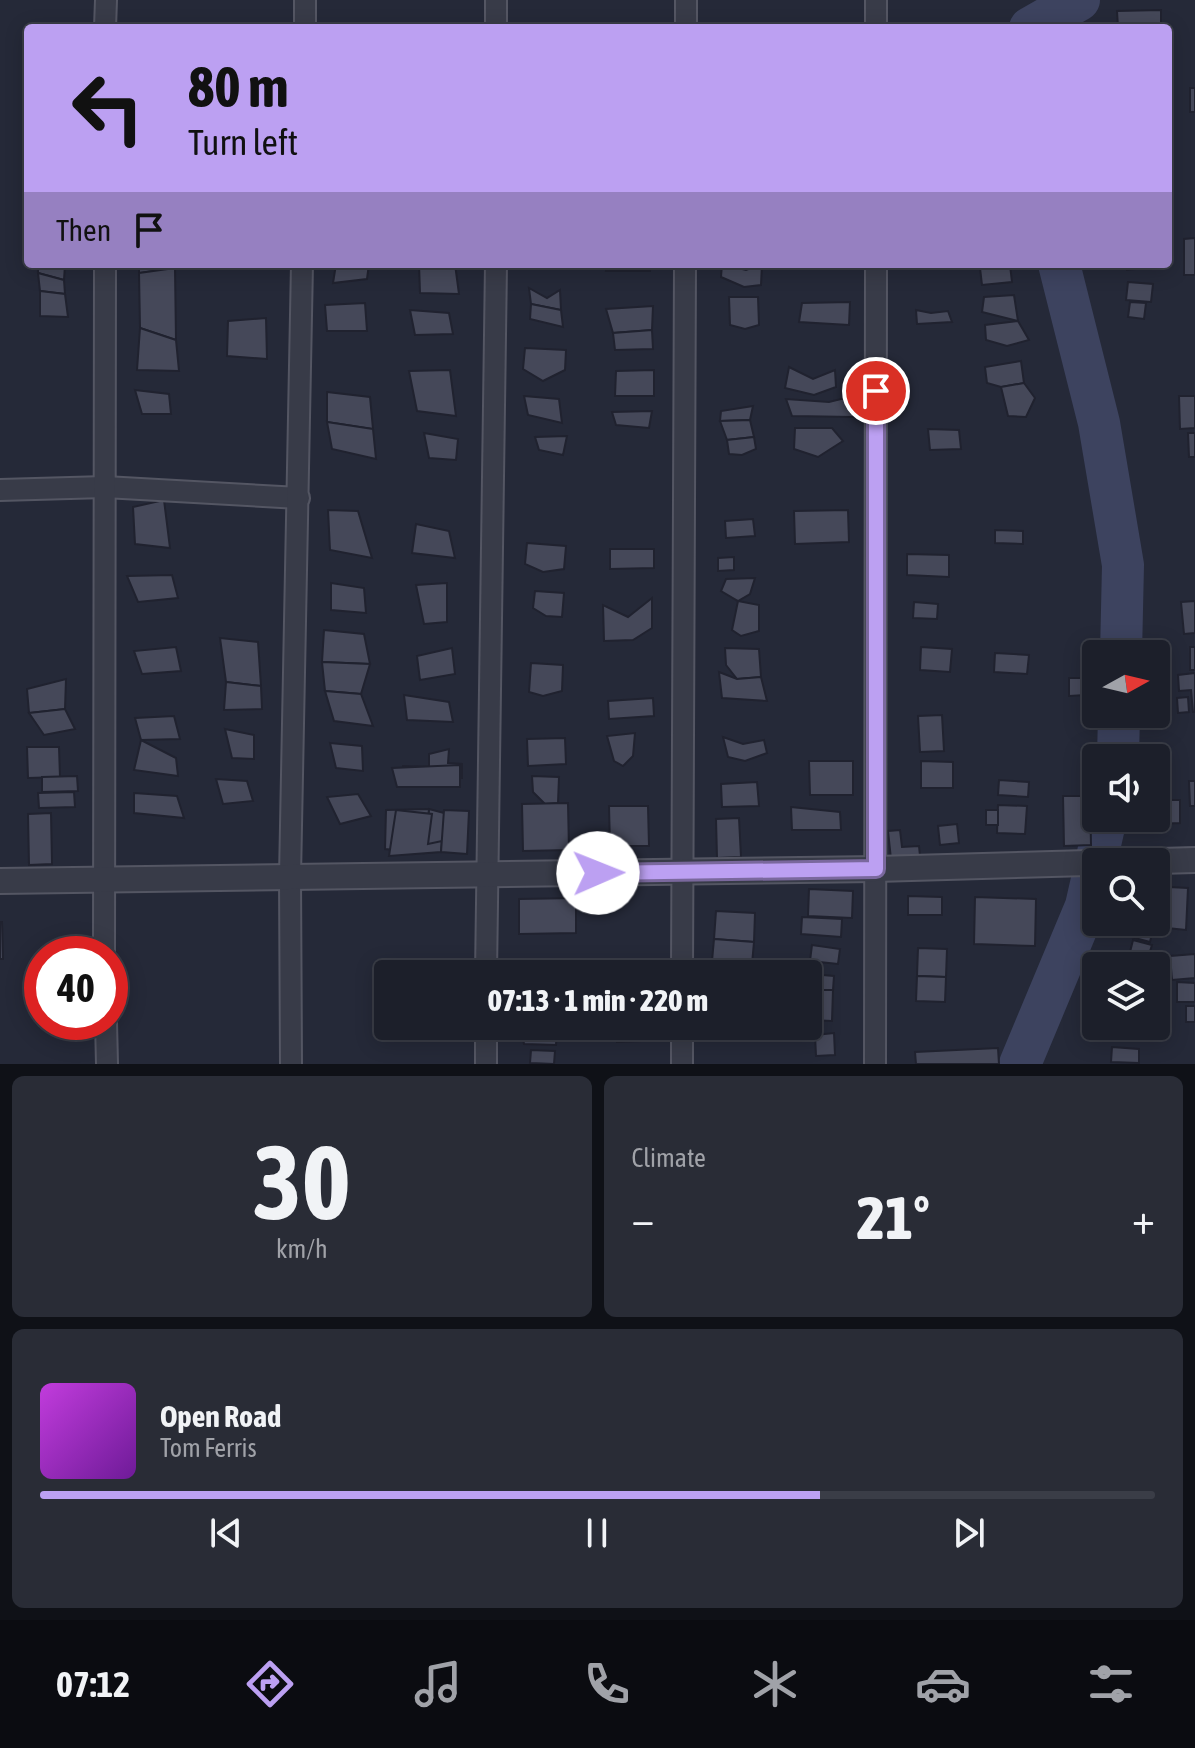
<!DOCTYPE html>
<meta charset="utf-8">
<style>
:root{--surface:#1c1f2a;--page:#292c36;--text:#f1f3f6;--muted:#a0a2a8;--line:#3a3d47;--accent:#bca0f2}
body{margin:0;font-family:"Asap Condensed",sans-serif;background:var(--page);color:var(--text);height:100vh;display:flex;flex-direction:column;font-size:30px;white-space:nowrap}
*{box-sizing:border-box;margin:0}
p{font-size:26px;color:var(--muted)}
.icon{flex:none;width:44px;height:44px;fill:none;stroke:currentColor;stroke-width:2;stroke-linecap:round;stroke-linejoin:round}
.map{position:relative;height:1064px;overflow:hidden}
.drawer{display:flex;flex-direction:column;gap:12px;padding:12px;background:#0f1117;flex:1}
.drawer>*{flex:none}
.banner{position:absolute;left:24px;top:24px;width:1148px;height:244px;border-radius:8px;box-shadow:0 4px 20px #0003,0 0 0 2px var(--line);background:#bca0f2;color:#111;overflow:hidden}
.needle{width:52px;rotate:82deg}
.tools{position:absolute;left:1082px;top:640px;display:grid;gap:16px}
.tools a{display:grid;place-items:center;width:88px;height:88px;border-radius:8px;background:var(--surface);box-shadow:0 4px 20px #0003,0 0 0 2px var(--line);font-size:40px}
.speed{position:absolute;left:24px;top:936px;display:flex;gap:16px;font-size:40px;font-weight:700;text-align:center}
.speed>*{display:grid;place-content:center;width:104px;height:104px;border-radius:50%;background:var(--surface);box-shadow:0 4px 20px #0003,0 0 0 2px var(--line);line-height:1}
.speed .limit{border:12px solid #d22;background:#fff;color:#111}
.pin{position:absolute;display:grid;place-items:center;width:68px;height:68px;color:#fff;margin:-34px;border:4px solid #fff;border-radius:50%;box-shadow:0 2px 8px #0007}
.me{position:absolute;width:88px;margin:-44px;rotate:89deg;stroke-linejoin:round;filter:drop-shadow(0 0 6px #0008)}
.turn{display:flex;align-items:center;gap:28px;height:168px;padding:0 32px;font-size:36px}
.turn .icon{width:104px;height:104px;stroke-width:2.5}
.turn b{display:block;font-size:56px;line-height:68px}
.then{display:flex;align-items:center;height:76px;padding:0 32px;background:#0003;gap:16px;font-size:30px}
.big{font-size:60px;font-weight:800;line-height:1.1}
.drawer .widget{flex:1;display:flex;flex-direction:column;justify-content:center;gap:12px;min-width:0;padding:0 28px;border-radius:12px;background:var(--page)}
.drawer .dial{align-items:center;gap:0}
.dial b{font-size:104px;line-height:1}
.song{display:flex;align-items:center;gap:24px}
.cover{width:96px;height:96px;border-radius:12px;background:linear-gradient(135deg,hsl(290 70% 55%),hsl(280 70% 35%))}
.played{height:8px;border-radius:4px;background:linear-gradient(90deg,var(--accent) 70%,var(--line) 70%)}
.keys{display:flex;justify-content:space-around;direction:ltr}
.heat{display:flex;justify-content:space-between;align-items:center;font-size:44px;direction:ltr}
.drawer .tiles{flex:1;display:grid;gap:12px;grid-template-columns:1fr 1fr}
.widget:last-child{grid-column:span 2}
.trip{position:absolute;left:374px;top:960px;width:448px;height:80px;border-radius:8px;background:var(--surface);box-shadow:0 4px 20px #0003,0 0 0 2px var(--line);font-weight:800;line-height:80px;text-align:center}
.dock{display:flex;height:128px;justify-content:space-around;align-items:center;background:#0b0c11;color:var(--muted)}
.dock .icon{width:56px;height:56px}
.dock .selected{color:var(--accent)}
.dock b{font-size:36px;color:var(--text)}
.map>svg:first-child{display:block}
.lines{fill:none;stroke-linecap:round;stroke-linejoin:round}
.river{stroke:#3d435f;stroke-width:42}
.building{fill:#454859;stroke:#20222f;stroke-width:2}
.minor-casing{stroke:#545663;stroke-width:24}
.tertiary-casing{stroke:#545663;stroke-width:28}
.minor{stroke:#383b48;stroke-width:20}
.tertiary{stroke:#383b48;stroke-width:24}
.route-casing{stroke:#7a689d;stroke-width:20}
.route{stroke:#bca0f2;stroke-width:14}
</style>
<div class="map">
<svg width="1195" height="1064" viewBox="0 0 1195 1064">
<rect width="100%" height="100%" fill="#252938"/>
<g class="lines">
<g class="river">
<path d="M1030,28L1079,0"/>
<path d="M1059,264L1099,423L1123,565L1121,654"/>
<path d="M1118,758L1119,714"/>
<path d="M1020,1064L1086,906L1106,818"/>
</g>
</g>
<g class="building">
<path d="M1161,10V28H1118L1117,11Z"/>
<rect x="1190" y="88" width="5" height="24"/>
<path d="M1195,238V275H1184V239Z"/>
<path d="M38,264L65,265L64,280L38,273Z"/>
<path d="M139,264H174L175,268L139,273Z"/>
<path d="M336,264H369L367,279L333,283Z"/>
<path d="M419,264H455L459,294L420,293Z"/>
<path d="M608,264H651L650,271H606Z"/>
<path d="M722,264L746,270L762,264L761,285L744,287L721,277Z"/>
<path d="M915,264H946L945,268L928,269Z"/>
<path d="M1127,264H1153V267L1127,270Z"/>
<path d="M1010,265L1012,282L982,285L980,268Z"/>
<path d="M175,268L176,340L140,328L139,273Z"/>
<path d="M38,273L64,280L65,294L40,291Z"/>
<path d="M1128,282L1153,284L1151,302L1126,300Z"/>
<path d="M529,288L547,298L560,290L561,310L531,304Z"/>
<path d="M40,291L65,294L68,317L40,316Z"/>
<path d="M1014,295L1018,321L982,312L984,297Z"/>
<path d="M729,297H758L759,325L745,329L730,325Z"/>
<path d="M850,302L849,325L799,322L802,303Z"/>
<path d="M1130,302L1146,303L1144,319L1128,317Z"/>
<path d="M365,303L367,331H327L325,305Z"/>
<path d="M531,304L561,310L563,327L530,319Z"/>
<path d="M653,306L652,330L613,333L606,309Z"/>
<path d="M410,310L449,313L453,334L415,335Z"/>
<path d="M916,310L931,313L948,311L952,322L917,324Z"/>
<path d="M266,318L267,359L227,356L228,321Z"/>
<path d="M1018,321L1029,340L1007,346L986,340L985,325Z"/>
<path d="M140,328L176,340L179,371L137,370Z"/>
<path d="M652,330L653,349L615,350L613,333Z"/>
<path d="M525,348L566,350L565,370L543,381L523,369Z"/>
<path d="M1021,361L1024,383L1001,387L987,383L985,367Z"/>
<path d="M789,367L813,379L835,370L836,387L814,395L785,388Z"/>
<path d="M450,370L456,416L417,411L409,371Z"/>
<path d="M654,370V396H615L616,371Z"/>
<path d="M1024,383L1035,398L1026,417L1008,416L1001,387Z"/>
<path d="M135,390L169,394L171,414H142Z"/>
<path d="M327,392L370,397L373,429L327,422Z"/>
<path d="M524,396L559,399L562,423L528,415Z"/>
<path d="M853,396V417L792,416L786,399L829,402Z"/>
<path d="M1179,396H1195V428L1180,429Z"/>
<path d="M753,406L750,420L720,421L721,411Z"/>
<path d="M652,411L649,428L616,425L612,412Z"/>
<path d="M750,420L754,437L727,440L720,421Z"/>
<path d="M327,422L373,429L376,459L332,449Z"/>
<path d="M795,428H832L843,441L818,457L794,449Z"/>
<path d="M928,429L959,430L961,449L930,450Z"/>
<path d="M424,433L458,439L456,460L429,458Z"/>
<path d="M1188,433H1195V457H1189Z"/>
<path d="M567,436L563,455L539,450L535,437Z"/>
<path d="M754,437L756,449L742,455L729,454L727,440Z"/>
<path d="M164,500L170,548L135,544L133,507Z"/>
<path d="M328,510L358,511L372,558L330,550Z"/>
<path d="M848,510L849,542L795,544L794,511Z"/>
<path d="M753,519L755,536L726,538L725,521Z"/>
<path d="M416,524L449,531L455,558L412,553Z"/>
<path d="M995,530L1023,531V544L995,543Z"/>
<path d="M527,543L566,546L564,569L543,572L525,564Z"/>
<path d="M610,549H654V568L610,569Z"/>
<path d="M907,554L949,555V577L907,575Z"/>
<path d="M734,557V570L718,571V558Z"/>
<path d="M172,575L178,598L138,602L127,576Z"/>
<path d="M755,578L750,594L738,601L721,591L726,579Z"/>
<path d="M331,583L364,588L366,613L331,610Z"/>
<path d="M447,583V622L424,624L416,585Z"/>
<path d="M535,591L564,593L562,617L546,616L533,608Z"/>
<path d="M652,598V628L633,640L604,641L603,605L628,617Z"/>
<path d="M738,601L759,605V631L741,636L732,630Z"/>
<path d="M1195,601V633L1184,634L1181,602Z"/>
<path d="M914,602L938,604L937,619L913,618Z"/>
<path d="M324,630L364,634L370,664L322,662Z"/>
<path d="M220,638L258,642L261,686L226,682Z"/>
<path d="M176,647L181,671L142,674L134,651Z"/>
<path d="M921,647L952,649L950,672L920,670Z"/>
<rect x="1190" y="647" width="5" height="23"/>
<path d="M452,648L455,674L420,680L417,656Z"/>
<path d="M725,648L759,649L761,677L737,679L726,665Z"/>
<path d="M995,653L1029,655L1027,674L994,672Z"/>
<path d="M322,662L370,664L361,694L325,691Z"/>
<path d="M531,663L563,665L562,691L543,696L529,692Z"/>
<path d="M719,672L737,679L761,677L767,701L722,698Z"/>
<path d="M1195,673V712H1193L1191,690L1179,691L1178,675Z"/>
<path d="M1069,678H1086V695L1069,696Z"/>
<path d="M66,679L65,709L29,713L27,689Z"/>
<path d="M226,682L261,686L262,709L224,710Z"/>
<path d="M325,691L361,694L373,726L334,721Z"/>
<path d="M404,695L449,702L453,722L407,720Z"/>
<path d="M1188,697L1189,712L1178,713L1177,698Z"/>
<path d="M653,698L654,716L609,719L608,701Z"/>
<path d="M65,709L75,729L44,735L29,713Z"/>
<path d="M942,715L944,751L920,752L918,716Z"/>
<path d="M174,716L180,739L141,740L135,718Z"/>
<path d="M225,729L254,735V759L232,758Z"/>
<path d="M635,733L633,756L623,766L614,761L607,736Z"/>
<path d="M723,737L743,744L764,740L767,753L745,761L728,757Z"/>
<path d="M565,738L566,764L528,766L527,739Z"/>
<path d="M141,740L176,758L178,776L134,770Z"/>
<path d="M330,743L362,746L363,771L336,768Z"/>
<path d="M27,747H59L60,777L28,778Z"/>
<path d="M449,749L448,763L462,764V778L403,777V766L429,767V754Z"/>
<path d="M809,761H853V795H810Z"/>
<path d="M921,761L953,762V788H921Z"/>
<path d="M460,765V787H397L392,768Z"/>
<path d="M77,776L78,791L42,792V777Z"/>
<path d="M532,776L559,777L558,803L545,804L533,792Z"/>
<path d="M216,779L247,781L253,801L223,804Z"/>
<path d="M999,780L1029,782L1028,797L998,795Z"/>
<path d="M1189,781H1195V806H1190Z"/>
<path d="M757,782L759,806L722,807L721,784Z"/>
<path d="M74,792L75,807L39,808L38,793Z"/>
<path d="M134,793L177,796L184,818L134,813Z"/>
<path d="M358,794L371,816L340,824L327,797Z"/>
<path d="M1063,796H1090L1091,845L1064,846Z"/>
<path d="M1157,800H1180V823L1157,824Z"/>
<path d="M568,803L569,850L523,851L522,804Z"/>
<path d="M998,805L1027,806L1025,834L997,833Z"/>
<path d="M609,806H648L649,846H610Z"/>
<path d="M791,807L840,812L841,830H792Z"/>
<path d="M429,809L463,818L466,848L424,853Z"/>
<path d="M429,809L424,853L385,849L386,810Z"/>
<path d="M396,810L432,814L428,844L442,841L441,852L389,856Z"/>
<path d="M444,810L469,811L467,854L441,852Z"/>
<rect x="986" y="810" width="12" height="15"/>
<path d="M51,813L52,864L29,865L28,814Z"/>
<path d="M739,818L741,857L717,858L716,819Z"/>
<path d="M957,824L959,843L940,845L938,826Z"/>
<path d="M900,830L902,847L919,846L920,856L891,859L888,831Z"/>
<path d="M1156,886L1166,888L1161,922H1156Z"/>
<path d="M1169,887L1188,888L1186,930L1167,928Z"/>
<path d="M809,889L853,891L852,918L808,916Z"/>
<path d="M908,896L942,897V915H908Z"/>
<path d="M975,897L1036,899L1035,946L974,944Z"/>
<path d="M576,898V933L519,934V899Z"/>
<path d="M716,911L755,913L754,942L714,939Z"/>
<path d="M802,917L842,919L841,937L801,934Z"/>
<path d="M0,922H2L3,959H0Z"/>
<path d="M1135,922L1154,925L1150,942L1131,937Z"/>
<path d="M714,939L754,942L752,964L712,961Z"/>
<path d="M1133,940L1152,945L1146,964L1128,960Z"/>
<path d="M812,945L840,949L838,964L810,961Z"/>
<path d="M918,948L947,949L946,977L917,976Z"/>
<path d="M1195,954V978L1172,980L1170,956Z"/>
<rect x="526" y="959" width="32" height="15"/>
<path d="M811,974L834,976L833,990H811Z"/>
<path d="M917,976L946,977L945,1002L916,1001Z"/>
<path d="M1177,982L1195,983V1002H1177Z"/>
<path d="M811,990H833L832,1021L810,1020Z"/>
<rect x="1186" y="1006" width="9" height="16"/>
<rect x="521" y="1026" width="36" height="2"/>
<path d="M639,1026L640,1041L617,1042L616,1027Z"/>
<path d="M521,1028H557L556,1045L524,1044Z"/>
<path d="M834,1033L835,1055L816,1056L815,1035Z"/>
<path d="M1112,1047L1139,1049V1063L1111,1062Z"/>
<path d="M998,1048L999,1064H916L915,1052Z"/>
<path d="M531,1050L555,1051L554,1064L530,1063Z"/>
</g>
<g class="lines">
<defs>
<g id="minor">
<path d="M496,0V28"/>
<path d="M105,28L106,0"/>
<path d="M305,28V0"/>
<path d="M686,28V0"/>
<path d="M876,28V0"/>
<path d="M0,490L105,487L299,498"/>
<path d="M104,954L105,264"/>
<path d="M486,974L496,264"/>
<path d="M682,974L685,264"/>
<path d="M106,1022L107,1064"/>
<path d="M486,1026V1064"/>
<path d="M291,1064L290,877L302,264"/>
<path d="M682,1064V1026"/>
<path d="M875,1064L876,264"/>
</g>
<path id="tertiary" d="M0,881L876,869L1195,860"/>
</defs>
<use href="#minor" class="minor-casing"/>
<use href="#tertiary" class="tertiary-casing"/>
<use href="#minor" class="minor"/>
<use href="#tertiary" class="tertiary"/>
</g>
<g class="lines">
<defs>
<path id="route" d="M598,873L876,869V391"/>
</defs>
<use href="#route" class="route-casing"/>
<use href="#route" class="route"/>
</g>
</svg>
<div class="tools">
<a><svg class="needle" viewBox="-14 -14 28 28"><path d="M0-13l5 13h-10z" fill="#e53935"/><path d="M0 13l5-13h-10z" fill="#a0a2a8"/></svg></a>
<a><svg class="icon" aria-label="sound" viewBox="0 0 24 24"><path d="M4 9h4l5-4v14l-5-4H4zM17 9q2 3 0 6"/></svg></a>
<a><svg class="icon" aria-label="search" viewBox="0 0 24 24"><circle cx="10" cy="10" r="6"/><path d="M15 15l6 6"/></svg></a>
<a><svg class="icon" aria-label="layers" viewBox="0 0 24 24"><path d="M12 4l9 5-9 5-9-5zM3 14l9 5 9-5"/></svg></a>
</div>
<div class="speed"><div class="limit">40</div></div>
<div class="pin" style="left:876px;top:391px;background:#d93025"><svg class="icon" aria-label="arrive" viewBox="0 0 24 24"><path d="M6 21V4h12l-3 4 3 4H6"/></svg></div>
<svg class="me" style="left:598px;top:873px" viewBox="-20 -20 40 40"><circle r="19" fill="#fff"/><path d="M0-13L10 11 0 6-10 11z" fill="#bca0f2"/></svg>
<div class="trip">07:13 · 1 min · 220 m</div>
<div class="banner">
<div class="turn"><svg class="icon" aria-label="left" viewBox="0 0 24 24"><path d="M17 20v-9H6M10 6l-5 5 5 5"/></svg><div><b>80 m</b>Turn left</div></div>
<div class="then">Then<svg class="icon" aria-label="arrive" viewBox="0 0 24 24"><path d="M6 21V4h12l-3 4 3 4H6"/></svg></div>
</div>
</div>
<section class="drawer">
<div class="tiles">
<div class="widget dial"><b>30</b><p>km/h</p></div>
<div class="widget"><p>Climate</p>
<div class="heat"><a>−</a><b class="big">21°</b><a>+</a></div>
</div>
<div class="widget">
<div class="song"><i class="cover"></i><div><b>Open Road</b><p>Tom Ferris</p></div></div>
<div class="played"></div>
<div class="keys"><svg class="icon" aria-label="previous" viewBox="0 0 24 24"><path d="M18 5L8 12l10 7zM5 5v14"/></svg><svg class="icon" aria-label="pause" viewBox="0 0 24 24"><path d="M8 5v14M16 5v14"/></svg><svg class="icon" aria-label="next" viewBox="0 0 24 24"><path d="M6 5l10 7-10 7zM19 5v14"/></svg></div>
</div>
</div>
</section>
<nav class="dock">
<b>07:12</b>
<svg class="icon selected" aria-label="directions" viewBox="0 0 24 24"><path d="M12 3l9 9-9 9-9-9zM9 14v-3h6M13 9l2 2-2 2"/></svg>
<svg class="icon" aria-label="music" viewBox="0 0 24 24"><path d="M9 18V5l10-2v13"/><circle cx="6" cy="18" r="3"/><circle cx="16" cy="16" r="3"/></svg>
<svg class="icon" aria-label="phone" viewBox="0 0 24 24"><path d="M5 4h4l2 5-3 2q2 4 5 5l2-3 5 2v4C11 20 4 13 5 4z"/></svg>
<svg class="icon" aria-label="climate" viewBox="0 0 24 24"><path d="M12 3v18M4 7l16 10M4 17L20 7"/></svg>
<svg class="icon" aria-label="car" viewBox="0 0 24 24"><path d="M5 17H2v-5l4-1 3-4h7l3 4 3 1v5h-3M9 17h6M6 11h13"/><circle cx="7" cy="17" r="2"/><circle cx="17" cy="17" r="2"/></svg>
<svg class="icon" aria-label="filters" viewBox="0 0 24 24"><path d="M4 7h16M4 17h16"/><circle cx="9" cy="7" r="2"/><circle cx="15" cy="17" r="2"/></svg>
</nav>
